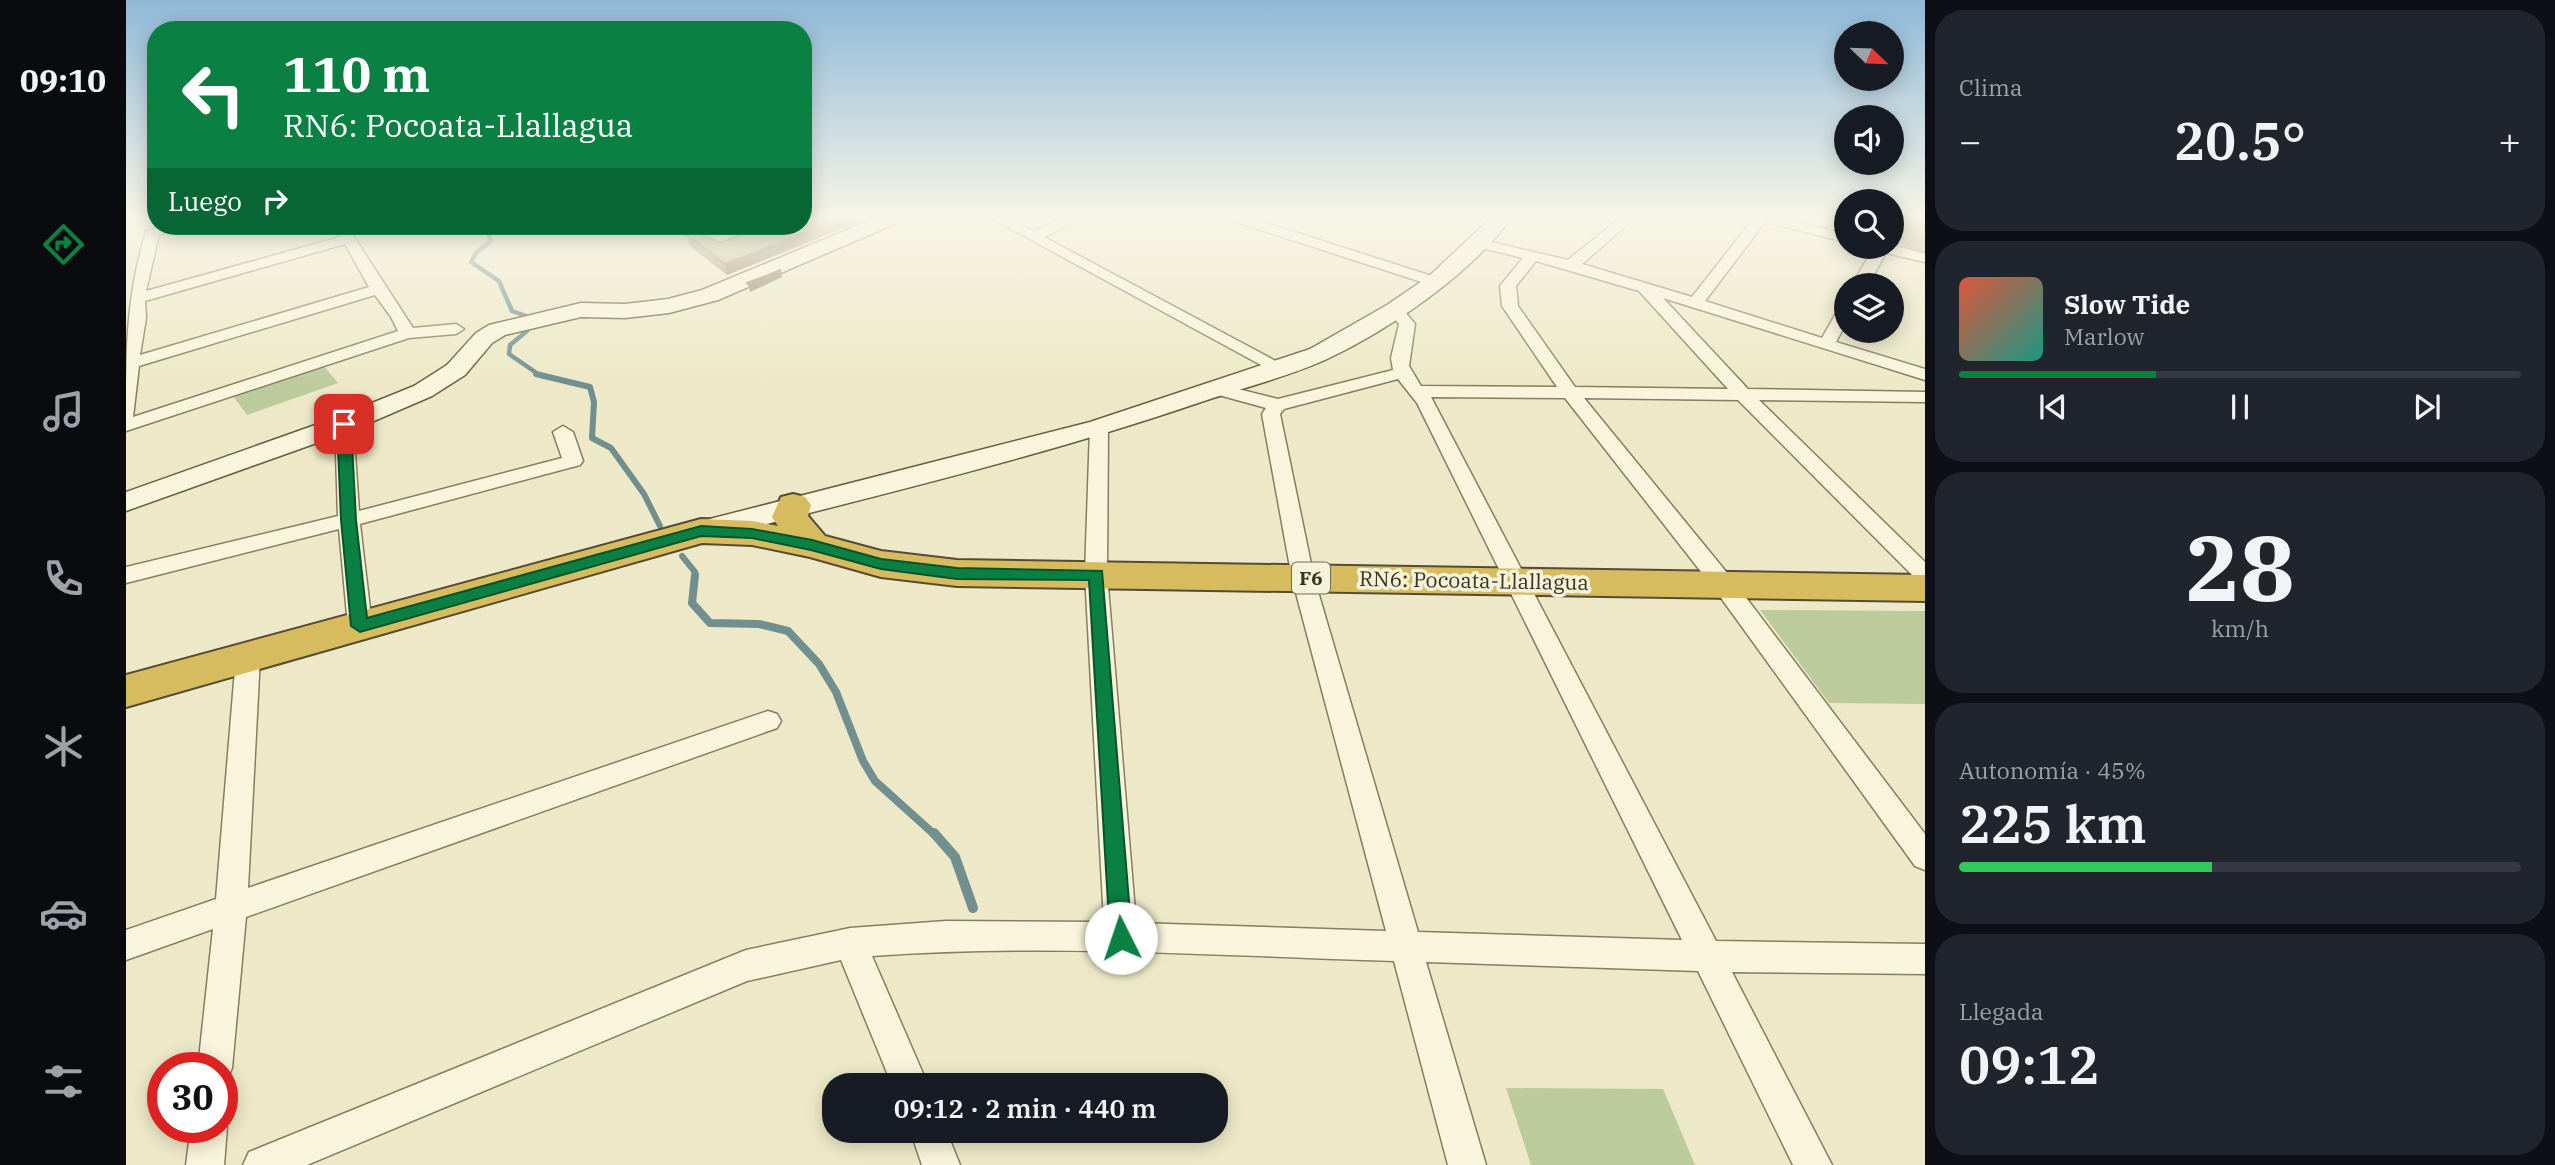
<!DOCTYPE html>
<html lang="es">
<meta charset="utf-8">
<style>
:root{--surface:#171b24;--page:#20242c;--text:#f1f3f6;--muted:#9ea1a6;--line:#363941;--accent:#0b8043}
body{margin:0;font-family:"IBM Plex Serif",serif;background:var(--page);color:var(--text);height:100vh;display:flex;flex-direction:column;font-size:26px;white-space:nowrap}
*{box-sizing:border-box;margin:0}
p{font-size:23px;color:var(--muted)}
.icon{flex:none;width:38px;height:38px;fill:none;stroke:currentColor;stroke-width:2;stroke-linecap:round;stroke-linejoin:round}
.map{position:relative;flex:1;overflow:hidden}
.sheet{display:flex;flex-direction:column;gap:10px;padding:10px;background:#0d0f14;width:630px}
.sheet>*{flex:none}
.guide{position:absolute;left:21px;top:21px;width:665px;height:214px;border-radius:28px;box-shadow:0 4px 18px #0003;background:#0b8043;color:#fff;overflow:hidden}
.needle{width:46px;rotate:113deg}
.tools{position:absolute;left:1708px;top:21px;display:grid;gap:14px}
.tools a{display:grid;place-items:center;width:70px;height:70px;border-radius:50%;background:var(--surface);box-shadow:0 4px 18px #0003;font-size:35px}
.speed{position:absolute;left:21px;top:1052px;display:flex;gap:14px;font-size:35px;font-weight:700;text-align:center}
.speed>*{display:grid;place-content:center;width:91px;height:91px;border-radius:50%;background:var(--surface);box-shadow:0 4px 18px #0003;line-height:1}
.speed .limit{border:10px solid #d22;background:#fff;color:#111}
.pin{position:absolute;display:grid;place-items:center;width:60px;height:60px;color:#fff;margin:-30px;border-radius:14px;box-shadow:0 4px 10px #0006}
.me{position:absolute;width:77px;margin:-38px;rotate:356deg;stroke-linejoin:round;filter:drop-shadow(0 0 5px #0008)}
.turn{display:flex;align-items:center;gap:24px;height:147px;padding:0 21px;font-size:32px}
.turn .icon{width:91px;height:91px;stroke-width:2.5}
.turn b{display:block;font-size:49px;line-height:60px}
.then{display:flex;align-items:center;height:66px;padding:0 21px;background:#0003;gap:14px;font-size:26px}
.big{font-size:52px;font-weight:600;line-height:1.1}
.sheet .widget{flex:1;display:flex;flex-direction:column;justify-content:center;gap:10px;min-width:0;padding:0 24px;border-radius:28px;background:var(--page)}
.sheet .dial{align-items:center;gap:0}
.dial b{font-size:91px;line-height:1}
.song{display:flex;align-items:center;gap:21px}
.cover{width:84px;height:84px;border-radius:10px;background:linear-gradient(135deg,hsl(10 70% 55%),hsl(170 70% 35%))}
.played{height:7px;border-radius:4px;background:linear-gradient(90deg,var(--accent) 35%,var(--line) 35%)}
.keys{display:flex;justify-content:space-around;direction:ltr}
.heat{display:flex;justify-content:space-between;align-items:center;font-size:38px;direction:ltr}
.charge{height:10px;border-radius:5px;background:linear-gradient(90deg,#34c759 45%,var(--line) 0)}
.trip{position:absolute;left:696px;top:1073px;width:406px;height:70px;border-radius:28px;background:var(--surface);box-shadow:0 4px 18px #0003;font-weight:600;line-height:70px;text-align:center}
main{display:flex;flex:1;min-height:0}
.menu{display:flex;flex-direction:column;width:126px;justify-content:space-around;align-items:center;background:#090b0e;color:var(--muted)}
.menu .icon{width:49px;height:49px}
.menu .active{color:var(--accent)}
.menu b{font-size:32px;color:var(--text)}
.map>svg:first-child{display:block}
.green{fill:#bccb9c}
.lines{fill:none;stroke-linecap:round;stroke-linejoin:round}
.stream-far3{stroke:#708f8e;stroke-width:4.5}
.stream-far2{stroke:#708f8e;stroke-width:6}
.stream-far1{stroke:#708f8e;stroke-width:8}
.stream{stroke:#708f8e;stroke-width:10}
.street-casing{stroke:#887d5e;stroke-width:3}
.secondary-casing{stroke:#6a5e41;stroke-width:3}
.highway-casing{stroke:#564a32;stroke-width:4}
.street{fill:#f8f5dc;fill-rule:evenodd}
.secondary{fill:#f8f5dc;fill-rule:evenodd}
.highway{fill:#d6bb5f;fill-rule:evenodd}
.wall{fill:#ad956e}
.shaded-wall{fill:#8d795a}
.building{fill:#c9ad80;stroke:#8d795a;stroke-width:2}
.route{fill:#0b8043;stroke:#07532c;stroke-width:2}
.labels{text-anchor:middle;stroke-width:7;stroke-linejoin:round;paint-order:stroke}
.shield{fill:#f4f2d8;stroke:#716c58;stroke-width:2}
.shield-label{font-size:19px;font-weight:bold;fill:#393221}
.street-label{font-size:21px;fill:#393221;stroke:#f4f2d8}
</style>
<main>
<nav class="menu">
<b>09:10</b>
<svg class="icon active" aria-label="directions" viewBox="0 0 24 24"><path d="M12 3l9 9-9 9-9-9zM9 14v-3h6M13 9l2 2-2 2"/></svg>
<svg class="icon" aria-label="music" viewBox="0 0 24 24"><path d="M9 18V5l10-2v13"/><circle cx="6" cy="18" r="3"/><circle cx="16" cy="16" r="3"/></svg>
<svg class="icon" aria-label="phone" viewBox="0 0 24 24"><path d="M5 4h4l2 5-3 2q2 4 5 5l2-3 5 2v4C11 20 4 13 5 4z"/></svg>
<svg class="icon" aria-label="climate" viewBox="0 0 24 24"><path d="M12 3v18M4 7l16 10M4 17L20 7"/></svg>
<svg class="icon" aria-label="car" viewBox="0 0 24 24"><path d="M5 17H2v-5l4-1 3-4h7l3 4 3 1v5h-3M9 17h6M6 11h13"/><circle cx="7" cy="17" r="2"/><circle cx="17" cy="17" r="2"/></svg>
<svg class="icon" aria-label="filters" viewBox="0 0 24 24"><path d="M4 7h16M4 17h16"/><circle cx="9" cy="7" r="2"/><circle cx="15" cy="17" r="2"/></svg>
</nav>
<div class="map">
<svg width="1799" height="1165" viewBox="0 0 1799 1165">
<rect width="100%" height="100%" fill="#ede9c8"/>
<g class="green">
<path d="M197,365L212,383L121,415L107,396Z"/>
<path d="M1634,610L1799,611V704L1703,703Z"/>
<path d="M1380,1088L1537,1089L1569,1165H1405Z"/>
</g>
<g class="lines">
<path class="stream-far3" d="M363,226L361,233L365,241L350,253L345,262L373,281L386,311L400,316L401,331L384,345L383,354L415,376"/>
<g class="stream-far2">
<path d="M410,374L464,387L468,402L466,438L485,448L518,494L534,526"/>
<path d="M556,556L569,572V577"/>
</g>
<path class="stream-far1" d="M569,575L566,603L584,623L633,624L662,631L693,664L710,692L737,761L749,781L809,835"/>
<path class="stream" d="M808,833L829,857L847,908"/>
<defs>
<g id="street">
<path d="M865,218H882L907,231L939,218H958L918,237L1161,367L1158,371H1146Z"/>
<path d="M1105,218H1125L1315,279L1318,282L1310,287L1305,285L1107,221Z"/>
<path d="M1494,218H1509L1456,264L1566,297L1628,218H1656L1720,234V242L1639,222L1579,301L1696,338L1714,306L1720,304V323L1710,342L1799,369V380L1537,298L1622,389L1799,392V402L1633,400L1799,562V583L1791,580L1612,400L1458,398L1606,579L1799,834V870L1789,866L1590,591L1439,398L1305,397L1590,941L1799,944V974L1606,972L1706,1165H1667L1572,971L1300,962L1360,1165H1322L1268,961C1094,956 919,943 746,956L802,1085H766L715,960L621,981L181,1165H117L123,1152L620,950L724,928L820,921L978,922L959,574L964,428L973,422L982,428L981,574L1010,923L1260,931L1166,578L1136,414L1140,408L1082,392L1079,388L1088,383L1152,399L1267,370L1265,358L1273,324L1261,310L1269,305L1275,307L1289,324L1283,366L1295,386L1431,387L1376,306L1374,286L1397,258L1347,246L1345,243L1352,239L1442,260ZM1410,261L1513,291L1602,389L1449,387L1392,306L1390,286ZM1272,379L1291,403L1556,940L1292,932L1188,578L1154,414L1158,409Z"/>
<path d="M1766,218H1777L1771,230L1766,231Z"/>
<path d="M34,226H56L33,235L20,291L214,237L209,228L221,226L287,328L330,324L338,329L330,334L283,338L0,431V419L3,418L0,419C0,351 0,297 20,232ZM219,244L243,287L14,355L20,318L19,301ZM249,295L265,317L272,331L7,417L13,366Z"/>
<path d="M1766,245L1799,254V262L1760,253L1742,285H1726L1748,247Z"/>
<path d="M218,418L227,424L233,511L436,458L427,432L437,426L447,432L457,461L454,465L234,524L246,626L242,632L234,635L226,632L222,626L213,529L0,583V567L212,516L209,424Z"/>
<path d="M122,648L131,651L134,657L122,888L642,711L651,714L655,721L651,728L120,917L106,1068L101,1080L96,1082V1068H72L87,929L0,960V930L90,899L110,657L113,651Z"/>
<path d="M96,1115L101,1127L98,1165H60L65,1127H96Z"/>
<path d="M784,1130H820L834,1165H796Z"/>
</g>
<g id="secondary">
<path d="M750,218H776L773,222L592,300L543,313L499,318L455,317L379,335L366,343L339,375L306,396L227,430L0,511V492L209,418L288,386L321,365L350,333L363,325L455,303L499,304L542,299L576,290Z"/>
<path d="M1365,218H1385C1345,274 1263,330 1201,359C1162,377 1116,388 1075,402C912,458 742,497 575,541L564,538L560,531L564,524L964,422L1184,349L1261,305L1302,277Z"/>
</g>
<path id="highway" d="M667,494L679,497L685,505L682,516L699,536L755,551L831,560L1799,575V601L831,586L755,577L684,557L626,545L576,543L0,707V675L575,519L626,521L652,526L646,517L655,497Z"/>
</defs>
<use href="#street" class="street-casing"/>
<use href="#secondary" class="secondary-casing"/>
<use href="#highway" class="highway-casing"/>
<use href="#street" class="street"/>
<use href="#secondary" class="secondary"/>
<use href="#highway" class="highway"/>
</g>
<g class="wall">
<path d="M677,218H742L601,275L564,246L561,235L595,243Z"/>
<path d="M1781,218H1799V253L1769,243Z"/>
</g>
<g class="shaded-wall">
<path d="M716,218H742L601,275L599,264Z"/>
<path d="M655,270L656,277L624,292L623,285Z"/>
</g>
<g class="building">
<path d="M677,218H716L599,264L561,235L564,230L595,243L633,226H677Z"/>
<path d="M1787,218H1799V222Z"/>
<path d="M655,270L623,285L621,283Z"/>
</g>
<linearGradient id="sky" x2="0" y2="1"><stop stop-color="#8fb9d8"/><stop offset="0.57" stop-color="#f7f5e6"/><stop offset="1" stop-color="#f7f5e6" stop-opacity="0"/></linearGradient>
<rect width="1799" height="381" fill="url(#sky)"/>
<path class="route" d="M218,420L225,424L230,520L241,618L575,526L626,529L686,540L755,559L831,568L976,571L1006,938L1003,946L995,949L987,946L984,938L963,580L831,579L755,569L685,550L626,538L575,536L234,632L225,626L215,520L211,424Z"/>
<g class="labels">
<rect class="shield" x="1166" y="562.5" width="38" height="31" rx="5"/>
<g class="shield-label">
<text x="1185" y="585">F6</text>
</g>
<g class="street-label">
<text transform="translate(1348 581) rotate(1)" y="7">RN6: Pocoata-Llallagua</text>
</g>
</g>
</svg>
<div class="tools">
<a><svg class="needle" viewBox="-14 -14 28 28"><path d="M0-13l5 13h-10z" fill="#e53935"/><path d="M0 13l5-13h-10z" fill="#9ea1a6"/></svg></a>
<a><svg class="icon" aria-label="sound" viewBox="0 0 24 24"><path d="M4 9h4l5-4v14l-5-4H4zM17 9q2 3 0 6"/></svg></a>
<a><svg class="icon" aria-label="search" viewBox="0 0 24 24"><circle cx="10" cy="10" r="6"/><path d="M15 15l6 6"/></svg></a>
<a><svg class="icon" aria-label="layers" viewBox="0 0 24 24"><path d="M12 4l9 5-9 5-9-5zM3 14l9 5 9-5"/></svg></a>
</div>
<div class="speed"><div class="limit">30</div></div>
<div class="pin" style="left:218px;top:424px;background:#d93025"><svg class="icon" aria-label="arrive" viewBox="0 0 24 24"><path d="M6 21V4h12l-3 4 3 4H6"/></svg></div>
<svg class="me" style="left:995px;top:938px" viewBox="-20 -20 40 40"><circle r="19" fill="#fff"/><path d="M0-13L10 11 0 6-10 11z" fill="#0b8043"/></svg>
<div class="trip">09:12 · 2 min · 440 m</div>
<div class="guide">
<div class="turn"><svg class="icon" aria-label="left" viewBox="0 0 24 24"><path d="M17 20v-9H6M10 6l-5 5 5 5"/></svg><div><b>110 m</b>RN6: Pocoata-Llallagua</div></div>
<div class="then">Luego<svg class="icon" aria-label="right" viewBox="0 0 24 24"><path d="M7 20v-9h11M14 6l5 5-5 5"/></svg></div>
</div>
</div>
<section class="sheet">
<div class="widget"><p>Clima</p>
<div class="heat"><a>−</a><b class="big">20.5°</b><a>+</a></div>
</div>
<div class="widget">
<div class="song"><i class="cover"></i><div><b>Slow Tide</b><p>Marlow</p></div></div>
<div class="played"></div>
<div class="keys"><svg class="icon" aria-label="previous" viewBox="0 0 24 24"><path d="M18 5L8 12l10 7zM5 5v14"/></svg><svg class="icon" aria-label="pause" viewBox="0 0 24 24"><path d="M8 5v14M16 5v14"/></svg><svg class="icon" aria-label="next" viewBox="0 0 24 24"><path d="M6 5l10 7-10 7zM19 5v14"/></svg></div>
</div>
<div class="widget dial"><b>28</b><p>km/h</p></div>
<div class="widget"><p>Autonomía · 45%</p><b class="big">225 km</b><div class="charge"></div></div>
<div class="widget"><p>Llegada</p><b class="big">09:12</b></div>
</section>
</main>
